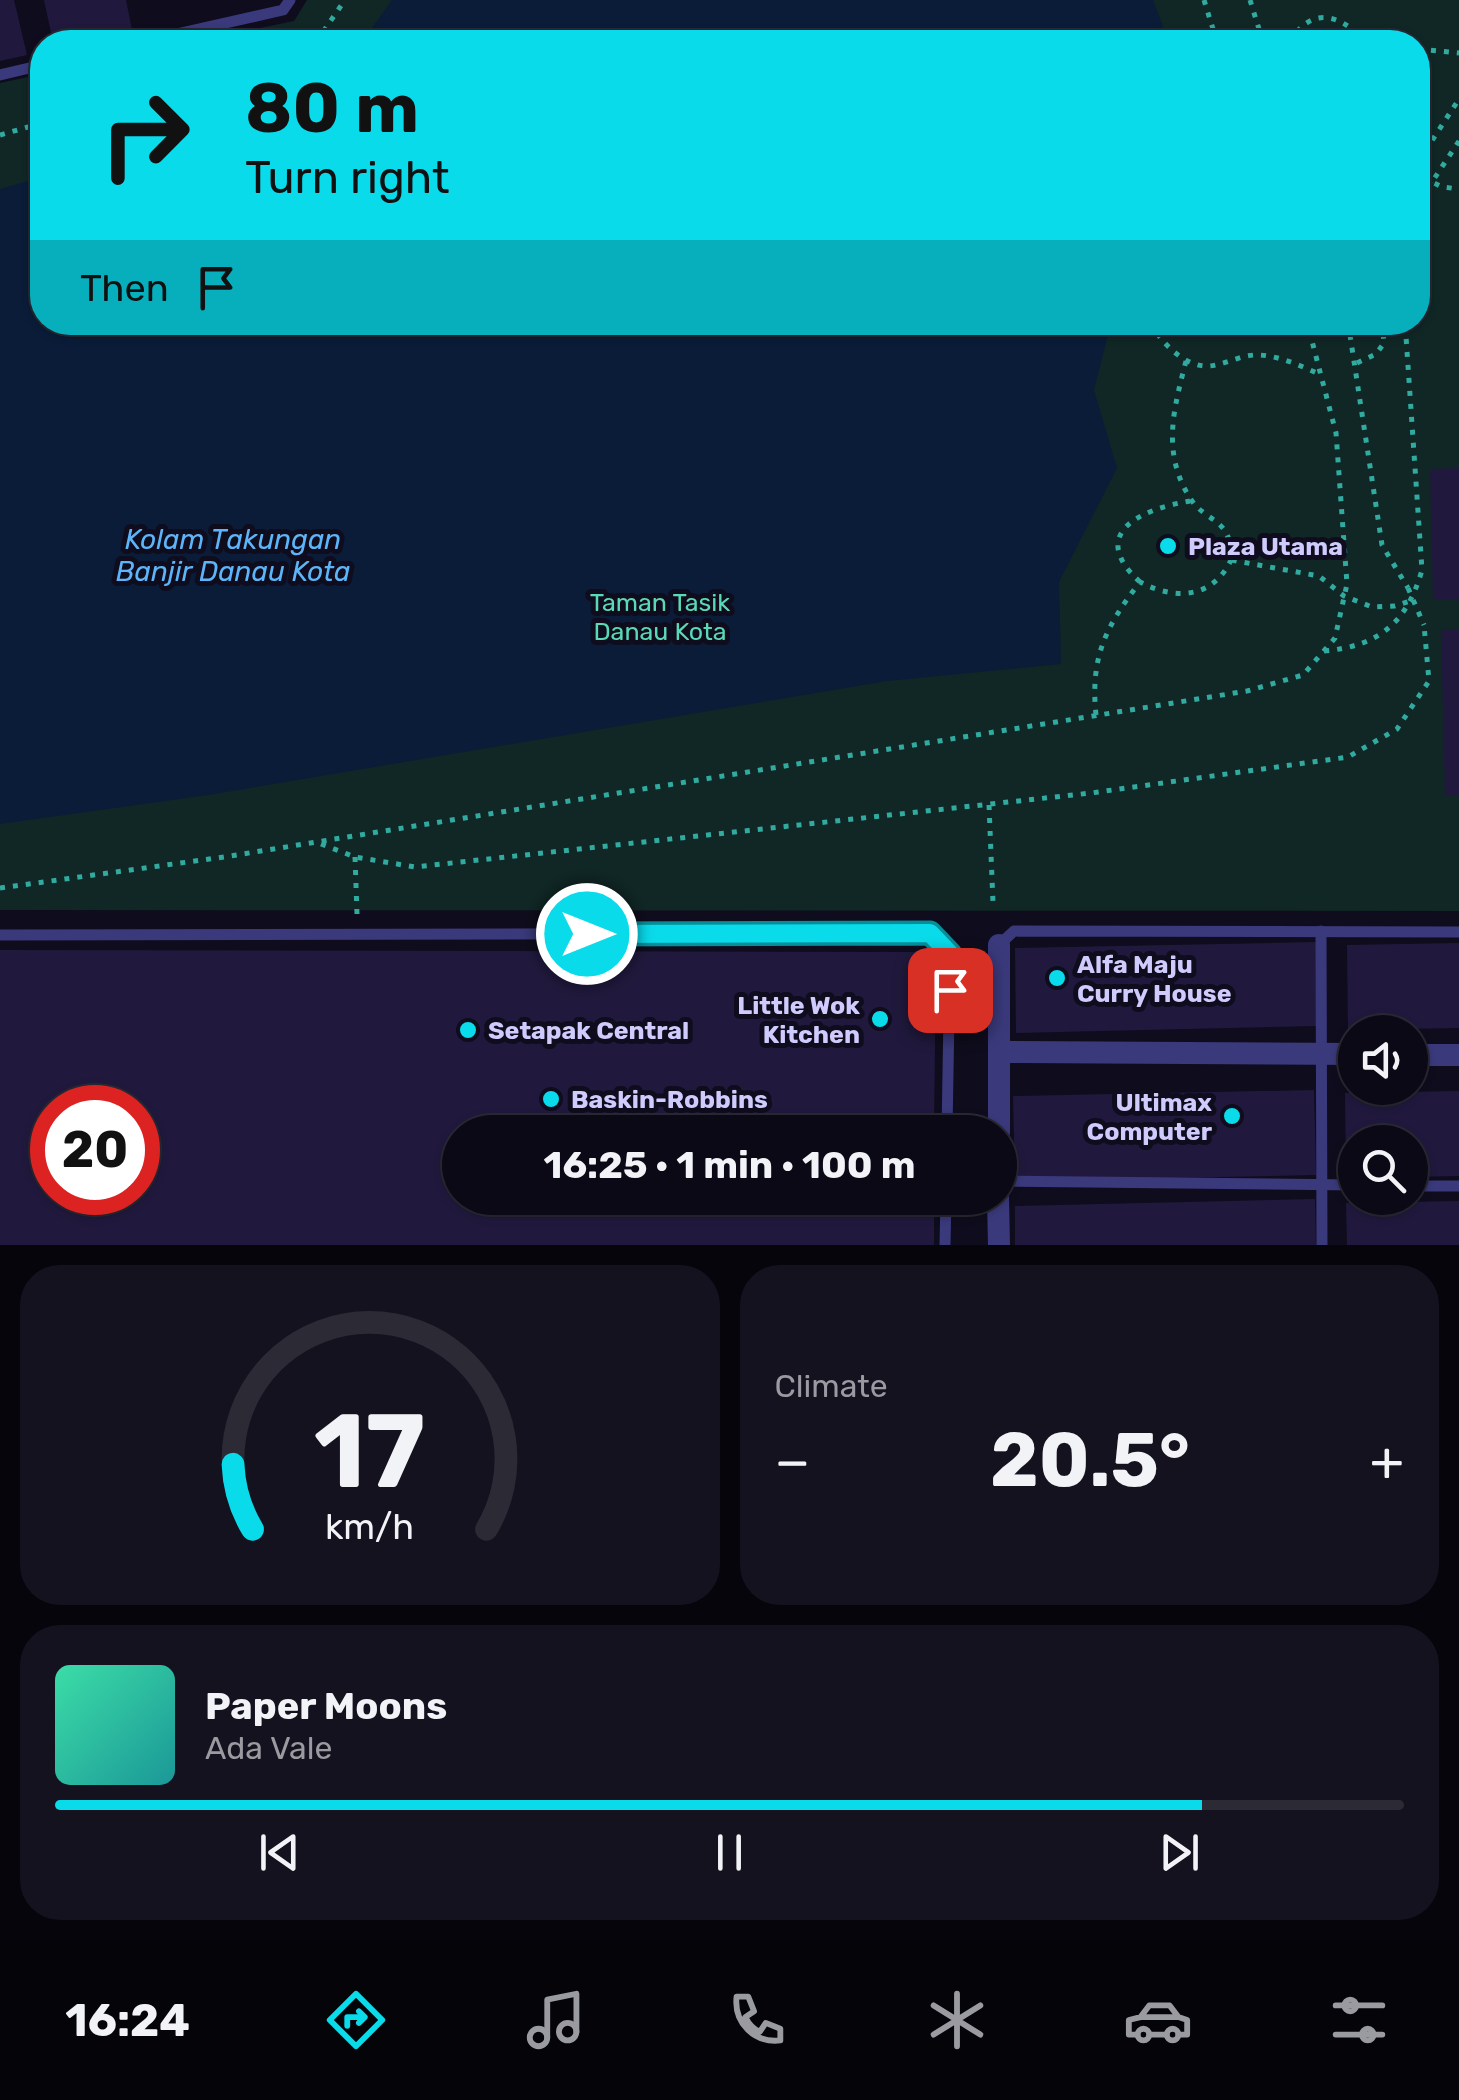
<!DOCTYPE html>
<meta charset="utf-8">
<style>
:root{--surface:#0b0916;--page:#14121f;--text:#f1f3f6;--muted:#9a9aa1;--line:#2b2a35;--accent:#09dbeb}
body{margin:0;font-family:Rubik,sans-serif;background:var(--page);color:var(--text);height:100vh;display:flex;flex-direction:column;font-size:38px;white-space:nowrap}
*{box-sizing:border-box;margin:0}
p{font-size:32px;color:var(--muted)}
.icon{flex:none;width:55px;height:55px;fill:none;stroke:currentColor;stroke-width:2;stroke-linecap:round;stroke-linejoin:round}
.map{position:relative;height:1245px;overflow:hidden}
.drawer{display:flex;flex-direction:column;gap:20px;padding:20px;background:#06050c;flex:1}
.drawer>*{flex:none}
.banner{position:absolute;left:30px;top:30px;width:1400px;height:305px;border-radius:40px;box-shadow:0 2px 8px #0004,0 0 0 2px var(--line);background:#09dbeb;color:#111;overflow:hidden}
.fabs{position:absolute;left:1338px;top:1015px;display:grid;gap:20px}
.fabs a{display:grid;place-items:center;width:90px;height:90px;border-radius:50%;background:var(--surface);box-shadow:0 2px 8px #0004,0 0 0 2px var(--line);font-size:50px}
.speed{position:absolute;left:30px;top:1085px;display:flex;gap:20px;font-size:50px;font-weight:700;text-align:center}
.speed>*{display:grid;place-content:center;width:130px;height:130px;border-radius:50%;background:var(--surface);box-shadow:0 2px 8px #0004,0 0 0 2px var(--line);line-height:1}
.speed .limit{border:15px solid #d22;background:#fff;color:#111}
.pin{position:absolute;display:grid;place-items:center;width:85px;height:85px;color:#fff;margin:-42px;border-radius:20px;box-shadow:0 5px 15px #0006}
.me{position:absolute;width:110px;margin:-55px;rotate:90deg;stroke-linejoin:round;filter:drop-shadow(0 0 8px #0008)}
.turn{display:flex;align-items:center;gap:35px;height:210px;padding:0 50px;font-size:45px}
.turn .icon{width:130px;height:130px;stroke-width:2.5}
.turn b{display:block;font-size:70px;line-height:85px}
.then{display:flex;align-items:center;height:95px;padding:0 50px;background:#0003;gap:20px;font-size:38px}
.big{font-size:75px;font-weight:700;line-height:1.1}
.drawer .tile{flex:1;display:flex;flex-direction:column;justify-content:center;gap:15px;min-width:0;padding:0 35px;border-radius:40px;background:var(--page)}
.drawer .dial{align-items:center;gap:0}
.dial svg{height:260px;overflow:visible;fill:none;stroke:var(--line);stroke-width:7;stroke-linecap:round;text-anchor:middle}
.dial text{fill:var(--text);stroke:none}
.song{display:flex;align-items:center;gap:30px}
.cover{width:120px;height:120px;border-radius:15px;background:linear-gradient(135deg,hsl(160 70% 55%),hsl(180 70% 35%))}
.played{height:10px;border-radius:5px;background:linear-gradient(90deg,var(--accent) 85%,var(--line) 85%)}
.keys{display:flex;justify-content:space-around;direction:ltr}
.heat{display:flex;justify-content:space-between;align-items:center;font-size:55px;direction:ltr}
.drawer .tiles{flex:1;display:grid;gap:20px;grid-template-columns:1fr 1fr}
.tile:last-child{grid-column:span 2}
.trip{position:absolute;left:442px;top:1115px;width:575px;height:100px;border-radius:50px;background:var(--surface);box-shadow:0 2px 8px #0004,0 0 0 2px var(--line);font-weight:700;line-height:100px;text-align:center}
.tab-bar{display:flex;height:160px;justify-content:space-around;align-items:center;background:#040409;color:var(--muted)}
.tab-bar .icon{width:70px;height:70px}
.tab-bar .on{color:var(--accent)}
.tab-bar b{font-size:45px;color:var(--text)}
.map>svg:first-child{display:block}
.green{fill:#102725}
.water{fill:#0a1c38}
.building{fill:#20193d;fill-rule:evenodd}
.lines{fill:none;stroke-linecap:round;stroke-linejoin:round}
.path{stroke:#31aa9f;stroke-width:5;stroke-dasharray:5 8;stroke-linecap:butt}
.service{stroke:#3a397b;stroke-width:11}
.minor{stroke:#3a397b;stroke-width:22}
.path-bridge{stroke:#31aa9f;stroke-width:5;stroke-dasharray:5 8;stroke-linecap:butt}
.route-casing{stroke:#068e99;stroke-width:25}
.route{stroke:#09dbeb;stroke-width:18}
.poi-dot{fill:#09dbeb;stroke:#0f0c1d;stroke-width:4}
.labels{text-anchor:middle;stroke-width:10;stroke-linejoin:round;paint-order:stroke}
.poi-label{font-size:25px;font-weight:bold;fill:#cfcbfd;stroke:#0f0c1d;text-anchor:start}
.park-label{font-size:25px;fill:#5ad9b6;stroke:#0f0c1d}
.water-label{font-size:28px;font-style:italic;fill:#5db5f9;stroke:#0f0c1d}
</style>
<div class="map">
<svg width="1459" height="1245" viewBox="0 0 1459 1245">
<rect width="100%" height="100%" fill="#0f0c1d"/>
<path class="green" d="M307,0H1459V911L0,910V83L42,74V322H1418V42H193L294,21Z"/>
<g class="water">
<path d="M392,0H1153L1169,42H362Z"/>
<path d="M42,177V322L1111,323L1094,390L1117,468L1059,582L1061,664L887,681L208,795L0,824V189Z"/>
</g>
<g class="building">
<path d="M0,0H14L27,55L0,61Z"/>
<path d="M44,0H126L132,30L76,42H53Z"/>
<path d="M1459,468V599L1433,600L1430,469Z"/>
<path d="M1441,629H1459V796H1445Z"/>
<path d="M1316,942L1317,1026L1016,1033L1015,948Z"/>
<path d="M1459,943V1028L1348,1030L1347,945Z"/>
<path d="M0,950L936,952L934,1132H460V1198H934V1245H0ZM52,1108H138V1192H52Z"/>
<path d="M1314,1090L1316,1175L1015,1181L1013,1096Z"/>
<path d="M1459,1091V1176L1410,1177V1142H1355V1178H1346L1345,1093Z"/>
<path d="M1315,1199L1316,1245H1015V1206Z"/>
<path d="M1459,1201V1245H1347L1346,1203Z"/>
</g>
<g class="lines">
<g class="path">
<path d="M1204,0L1217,42"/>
<path d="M1250,0L1263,42"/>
<path d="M1364,39C1382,29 1393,29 1408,42"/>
<path d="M316,42L345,0"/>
<path d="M1289,42C1312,7 1336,13 1364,39V42"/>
<path d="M1418,49L1459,53"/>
<path d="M0,135L42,123"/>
<path d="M1459,141L1432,182L1442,187L1459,189"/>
<path d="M1418,162L1459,99"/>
<path d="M1418,204L1432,182"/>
<path d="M1151,322C1159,341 1183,365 1205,366C1222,367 1240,354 1259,355C1280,356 1301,366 1319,374"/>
<path d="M1348,322L1382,545L1408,588"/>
<path d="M1186,361C1174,408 1161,452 1190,498C1205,523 1233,517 1231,560L1319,576L1344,596L1372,607L1395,606L1413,600"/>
<path d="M1357,363L1376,354L1384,343L1382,322"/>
<path d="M1140,582C1086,533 1142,509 1190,501"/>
<path d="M1324,651C1380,646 1407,622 1422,570L1405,322"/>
<path d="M1096,715C1090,657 1106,626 1140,582C1176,601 1213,598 1231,560"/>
<path d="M989,805L993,903"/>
<path d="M321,844L355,857L415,867L1091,793L1348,757L1397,729L1429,681L1424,625"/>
<path d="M355,857L357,914"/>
<path d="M0,888L224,857L1247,691L1303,675L1335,638L1347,584L1336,433L1307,322"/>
</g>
<g class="service">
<path d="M141,42L283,10L290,0"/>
<path d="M0,75L42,65"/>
<path d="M1321,931L1322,1245"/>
<path d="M0,935L930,933L950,954L947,1132"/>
<path d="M999,945L1014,931L1459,932"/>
<path d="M1000,1181L1355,1185"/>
<path d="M1410,1186H1459"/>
<path d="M945,1245L946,1198"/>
</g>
<g class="minor">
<path d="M999,1052L1355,1054"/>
<path d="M1410,1055H1459"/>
<path d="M999,1132V945"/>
<path d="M998,1198L999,1245"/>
</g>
<path class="path-bridge" d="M1408,588L1424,625"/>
</g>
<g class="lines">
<defs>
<path id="route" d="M587,934L930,933L950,954V990"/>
</defs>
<use href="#route" class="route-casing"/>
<use href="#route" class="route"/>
</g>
<g class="poi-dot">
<circle cx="1168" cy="546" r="10"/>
<circle cx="1057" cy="978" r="10"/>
<circle cx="880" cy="1019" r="10"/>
<circle cx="468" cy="1030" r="10"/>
<circle cx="551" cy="1099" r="10"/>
<circle cx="1232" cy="1116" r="10"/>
</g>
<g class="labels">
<g class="poi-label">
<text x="1188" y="555">Plaza Utama</text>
<text x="1077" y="973">Alfa Maju<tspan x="1077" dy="29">Curry House</tspan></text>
<text x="860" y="1014" text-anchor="end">Little Wok<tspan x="860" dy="29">Kitchen</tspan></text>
<text x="488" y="1039">Setapak Central</text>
<text x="571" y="1108">Baskin-Robbins</text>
<text x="1212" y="1111" text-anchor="end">Ultimax<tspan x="1212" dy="29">Computer</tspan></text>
</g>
<g class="park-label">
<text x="660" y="611">Taman Tasik<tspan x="660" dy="29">Danau Kota</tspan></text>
</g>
<g class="water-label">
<text x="233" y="549">Kolam Takungan<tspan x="233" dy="32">Banjir Danau Kota</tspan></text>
</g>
</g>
</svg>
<div class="fabs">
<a><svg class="icon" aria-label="sound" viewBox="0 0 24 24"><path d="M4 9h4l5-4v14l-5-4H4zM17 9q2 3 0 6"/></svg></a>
<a><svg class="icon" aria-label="search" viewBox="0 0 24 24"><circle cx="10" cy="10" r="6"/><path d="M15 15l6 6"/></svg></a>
</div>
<div class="speed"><div class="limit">20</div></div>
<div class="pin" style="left:950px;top:990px;background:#d93025"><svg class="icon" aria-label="arrive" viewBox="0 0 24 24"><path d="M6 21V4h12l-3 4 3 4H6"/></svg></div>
<svg class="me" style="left:587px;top:934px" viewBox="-20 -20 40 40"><circle r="17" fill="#09dbeb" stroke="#fff" stroke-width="3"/><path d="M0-11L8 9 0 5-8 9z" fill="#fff"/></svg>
<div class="trip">16:25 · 1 min · 100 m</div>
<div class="banner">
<div class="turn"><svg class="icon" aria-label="right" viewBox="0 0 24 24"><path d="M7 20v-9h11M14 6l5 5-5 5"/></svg><div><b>80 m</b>Turn right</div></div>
<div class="then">Then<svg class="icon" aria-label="arrive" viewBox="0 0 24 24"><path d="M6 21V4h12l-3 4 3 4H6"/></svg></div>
</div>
</div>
<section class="drawer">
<div class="tiles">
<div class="tile dial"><svg viewBox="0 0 100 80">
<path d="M14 69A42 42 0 1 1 86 69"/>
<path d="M14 69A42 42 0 0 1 8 49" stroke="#09dbeb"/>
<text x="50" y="56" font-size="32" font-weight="700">17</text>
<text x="50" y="72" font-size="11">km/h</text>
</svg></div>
<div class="tile"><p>Climate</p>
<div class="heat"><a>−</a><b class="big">20.5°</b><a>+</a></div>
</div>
<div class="tile">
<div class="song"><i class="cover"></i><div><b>Paper Moons</b><p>Ada Vale</p></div></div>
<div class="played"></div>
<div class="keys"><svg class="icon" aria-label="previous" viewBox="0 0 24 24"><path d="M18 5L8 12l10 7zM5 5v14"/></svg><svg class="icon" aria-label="pause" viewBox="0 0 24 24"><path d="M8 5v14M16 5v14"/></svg><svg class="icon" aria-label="next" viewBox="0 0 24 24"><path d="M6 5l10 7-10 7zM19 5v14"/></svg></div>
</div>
</div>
</section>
<nav class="tab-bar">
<b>16:24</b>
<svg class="icon on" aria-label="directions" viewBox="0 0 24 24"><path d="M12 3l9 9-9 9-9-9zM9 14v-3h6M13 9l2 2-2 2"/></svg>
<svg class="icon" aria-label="music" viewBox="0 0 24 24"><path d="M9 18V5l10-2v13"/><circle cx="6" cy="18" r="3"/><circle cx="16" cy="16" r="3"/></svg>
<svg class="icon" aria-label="phone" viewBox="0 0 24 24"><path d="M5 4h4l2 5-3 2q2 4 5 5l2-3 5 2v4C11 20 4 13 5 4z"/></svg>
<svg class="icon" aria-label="climate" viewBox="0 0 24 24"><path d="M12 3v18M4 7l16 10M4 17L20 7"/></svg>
<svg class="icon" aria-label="car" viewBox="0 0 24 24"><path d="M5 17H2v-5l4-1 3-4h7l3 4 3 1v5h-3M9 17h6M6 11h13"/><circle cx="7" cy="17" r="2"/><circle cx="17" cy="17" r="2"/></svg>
<svg class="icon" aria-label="filters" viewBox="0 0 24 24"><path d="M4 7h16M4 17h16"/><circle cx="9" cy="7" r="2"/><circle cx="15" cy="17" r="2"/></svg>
</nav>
